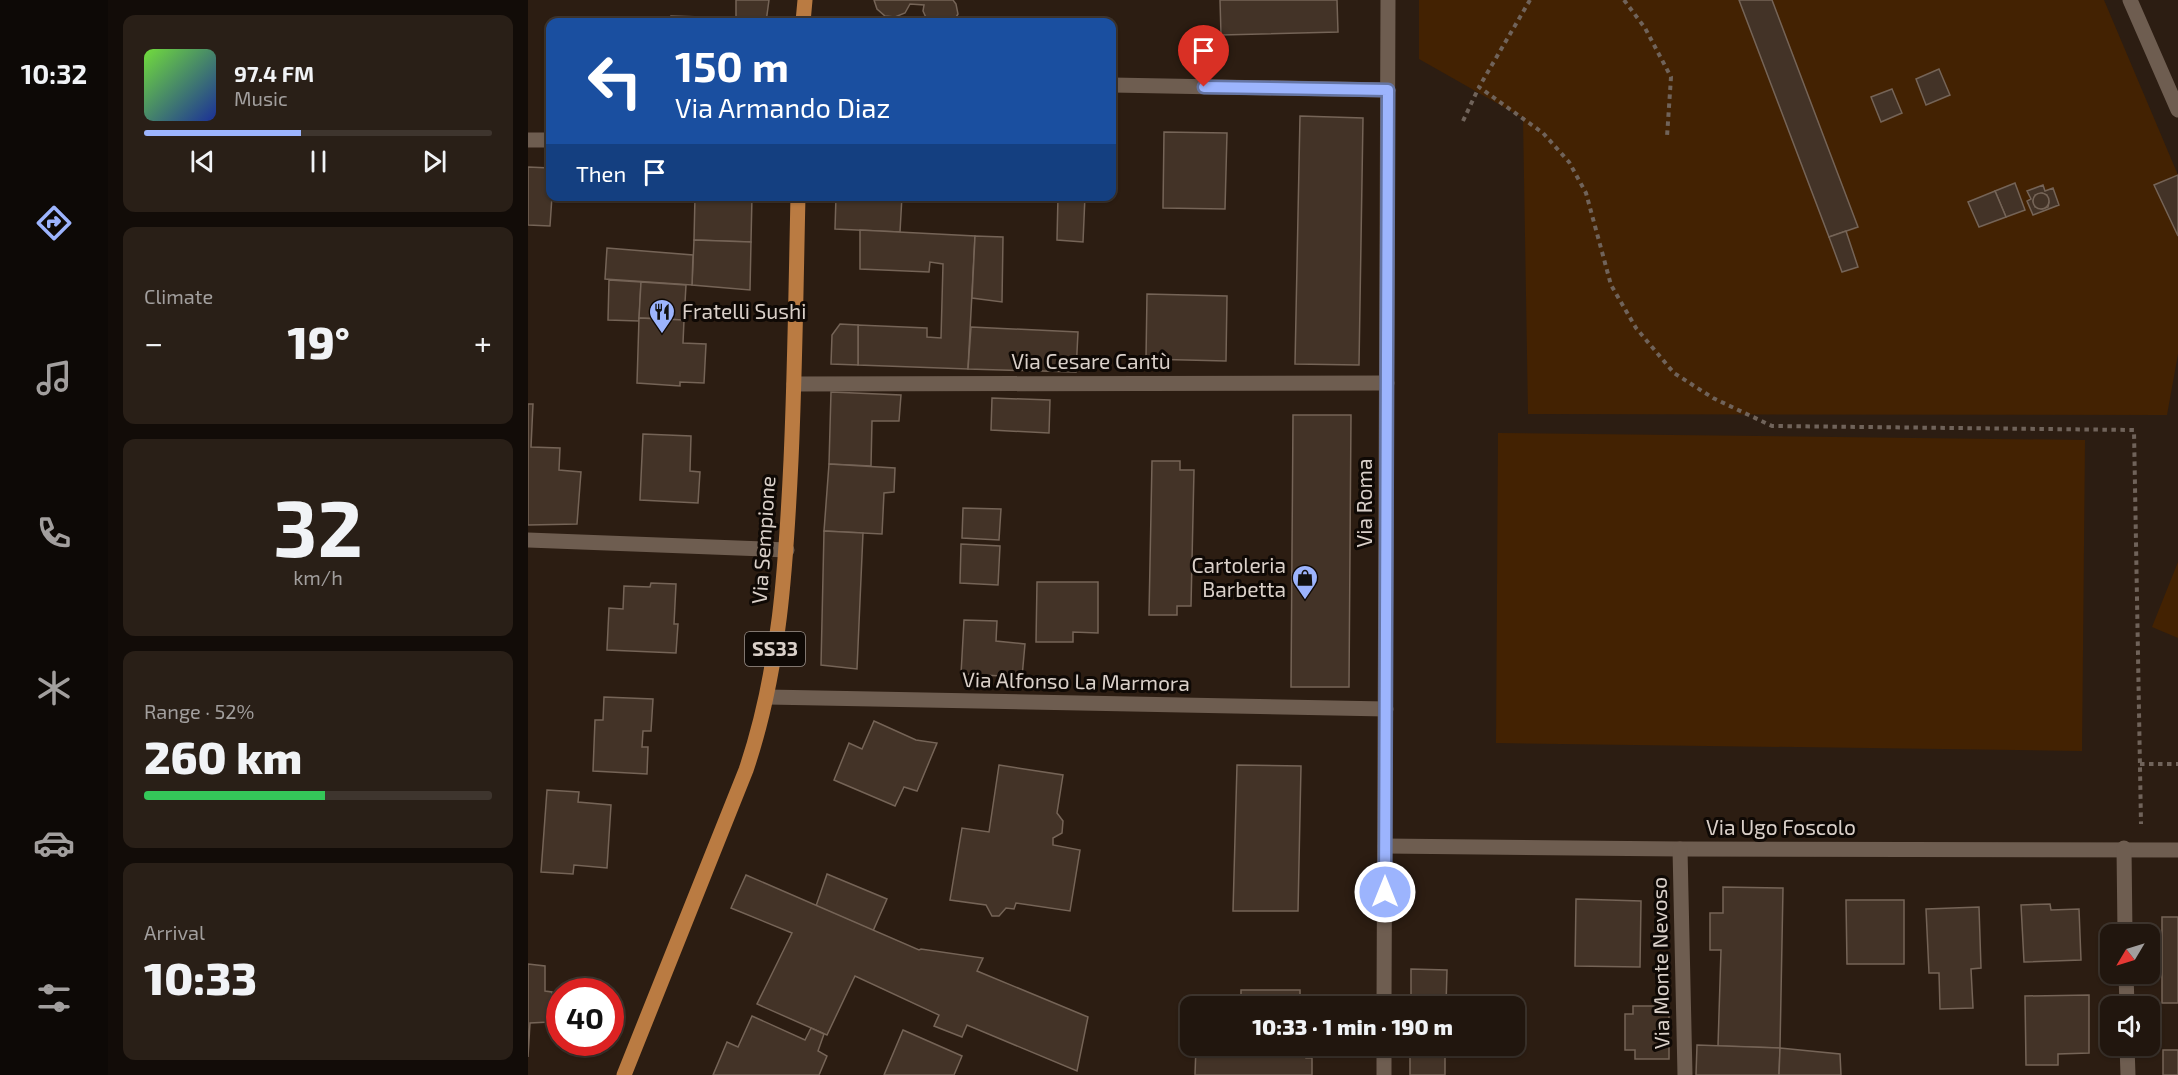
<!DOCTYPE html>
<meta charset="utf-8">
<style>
:root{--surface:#21160e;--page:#291f17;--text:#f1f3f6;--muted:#a29f9e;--line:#3e352e;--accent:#9cb4fd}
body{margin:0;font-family:"Exo 2",sans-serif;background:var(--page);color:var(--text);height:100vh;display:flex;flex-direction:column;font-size:22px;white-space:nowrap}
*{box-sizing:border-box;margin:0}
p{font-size:20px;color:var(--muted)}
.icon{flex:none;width:33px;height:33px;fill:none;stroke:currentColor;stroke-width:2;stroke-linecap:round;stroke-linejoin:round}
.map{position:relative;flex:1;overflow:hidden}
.drawer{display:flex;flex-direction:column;gap:15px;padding:15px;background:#120c08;width:420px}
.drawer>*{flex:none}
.banner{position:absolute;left:18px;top:18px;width:570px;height:183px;border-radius:12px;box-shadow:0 2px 4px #0004,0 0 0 2px var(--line);background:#1a4fa0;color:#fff;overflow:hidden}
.needle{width:39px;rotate:232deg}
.fabs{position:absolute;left:1572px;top:924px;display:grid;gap:12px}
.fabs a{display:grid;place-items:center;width:60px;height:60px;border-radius:12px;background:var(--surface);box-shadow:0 2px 4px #0004,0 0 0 2px var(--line);font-size:30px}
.speed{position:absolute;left:18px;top:978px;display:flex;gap:12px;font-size:30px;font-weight:700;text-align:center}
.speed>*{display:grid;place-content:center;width:78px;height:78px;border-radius:50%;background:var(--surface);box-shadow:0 2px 4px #0004,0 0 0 2px var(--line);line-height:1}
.speed .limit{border:9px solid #d22;background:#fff;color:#111}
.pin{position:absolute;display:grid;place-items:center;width:51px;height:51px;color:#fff;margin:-62px -26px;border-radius:50% 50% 50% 0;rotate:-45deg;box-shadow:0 0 6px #0007}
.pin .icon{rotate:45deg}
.me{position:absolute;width:66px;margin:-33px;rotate:0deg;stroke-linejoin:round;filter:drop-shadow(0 0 4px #0008)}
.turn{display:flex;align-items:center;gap:21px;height:126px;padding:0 30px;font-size:27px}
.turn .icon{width:78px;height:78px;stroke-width:2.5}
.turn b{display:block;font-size:42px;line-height:51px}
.then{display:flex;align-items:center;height:57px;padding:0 30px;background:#0003;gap:12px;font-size:22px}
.big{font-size:45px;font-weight:800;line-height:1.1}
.drawer .widget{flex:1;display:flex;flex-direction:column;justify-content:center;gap:9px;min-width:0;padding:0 21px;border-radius:12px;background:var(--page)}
.drawer .dial{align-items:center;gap:0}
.dial b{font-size:78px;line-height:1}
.song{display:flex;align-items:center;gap:18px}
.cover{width:72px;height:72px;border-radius:9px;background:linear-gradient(135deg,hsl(100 70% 55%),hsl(230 70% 35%))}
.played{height:6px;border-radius:3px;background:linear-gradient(90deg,var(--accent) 45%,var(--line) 45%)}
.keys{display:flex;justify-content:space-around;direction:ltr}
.heat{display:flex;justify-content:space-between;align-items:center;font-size:33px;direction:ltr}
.charge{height:9px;border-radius:4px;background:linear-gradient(90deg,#34c759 52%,var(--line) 0)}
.trip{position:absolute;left:652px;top:996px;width:345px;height:60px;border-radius:12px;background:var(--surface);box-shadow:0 2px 4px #0004,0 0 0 2px var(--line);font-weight:800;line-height:60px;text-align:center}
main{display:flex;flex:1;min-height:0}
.tabs{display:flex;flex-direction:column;width:108px;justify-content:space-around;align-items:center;background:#0d0906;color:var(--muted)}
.tabs .icon{width:42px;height:42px}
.tabs .on{color:var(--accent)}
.tabs b{font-size:27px;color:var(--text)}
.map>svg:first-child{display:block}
.green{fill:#432202}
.building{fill:#433327;stroke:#756457;stroke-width:1.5;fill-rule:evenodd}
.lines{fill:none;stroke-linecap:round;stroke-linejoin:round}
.path{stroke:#70635a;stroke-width:4;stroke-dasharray:4.5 4.5;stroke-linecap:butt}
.minor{stroke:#6e5d50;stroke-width:15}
.major{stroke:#ba7b42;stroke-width:15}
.route-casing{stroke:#6575a4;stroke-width:15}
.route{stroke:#9cb4fd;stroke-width:10}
.labels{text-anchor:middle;stroke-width:6;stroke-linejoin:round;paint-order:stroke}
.shield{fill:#0f0905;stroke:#9d948e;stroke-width:1.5}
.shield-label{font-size:20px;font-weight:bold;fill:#dad0c9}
.poi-label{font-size:21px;fill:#dad0c9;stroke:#0f0905;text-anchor:start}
.street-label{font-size:21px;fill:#dad0c9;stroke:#0f0905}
</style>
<main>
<nav class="tabs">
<b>10:32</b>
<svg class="icon on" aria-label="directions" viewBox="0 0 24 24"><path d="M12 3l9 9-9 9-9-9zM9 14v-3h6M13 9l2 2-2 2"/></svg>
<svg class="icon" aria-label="music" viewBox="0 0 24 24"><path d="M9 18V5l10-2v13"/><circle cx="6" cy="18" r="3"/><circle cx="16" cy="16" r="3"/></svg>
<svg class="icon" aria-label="phone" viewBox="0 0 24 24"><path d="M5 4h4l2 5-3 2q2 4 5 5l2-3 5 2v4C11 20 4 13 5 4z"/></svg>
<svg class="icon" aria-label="climate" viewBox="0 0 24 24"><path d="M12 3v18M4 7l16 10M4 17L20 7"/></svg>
<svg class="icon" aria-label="car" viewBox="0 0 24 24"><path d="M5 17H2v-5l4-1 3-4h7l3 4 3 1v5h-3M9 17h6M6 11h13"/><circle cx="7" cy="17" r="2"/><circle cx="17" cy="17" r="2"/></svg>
<svg class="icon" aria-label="filters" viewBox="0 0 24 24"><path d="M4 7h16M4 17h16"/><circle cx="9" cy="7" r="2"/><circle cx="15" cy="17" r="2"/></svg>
</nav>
<section class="drawer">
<div class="widget">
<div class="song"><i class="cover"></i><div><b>97.4 FM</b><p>Music</p></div></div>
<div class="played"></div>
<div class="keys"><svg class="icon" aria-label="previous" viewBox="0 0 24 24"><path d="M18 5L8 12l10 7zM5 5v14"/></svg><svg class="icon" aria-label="pause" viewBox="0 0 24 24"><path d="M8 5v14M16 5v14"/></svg><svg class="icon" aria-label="next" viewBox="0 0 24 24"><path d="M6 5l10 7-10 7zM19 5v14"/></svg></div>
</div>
<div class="widget"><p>Climate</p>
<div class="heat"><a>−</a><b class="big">19°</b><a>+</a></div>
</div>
<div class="widget dial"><b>32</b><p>km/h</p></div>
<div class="widget"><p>Range · 52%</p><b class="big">260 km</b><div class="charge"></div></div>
<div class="widget"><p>Arrival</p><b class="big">10:33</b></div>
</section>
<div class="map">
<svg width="1650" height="1075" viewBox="0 0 1650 1075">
<rect width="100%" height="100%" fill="#2c1d12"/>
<g class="green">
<path d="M891,0H1576L1650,175V354L1639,415L1000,414L995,118L891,59Z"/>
<path d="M970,433L1557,440L1554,751L968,743Z"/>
<path d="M1650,562V638L1624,627Z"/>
</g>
<g class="building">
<path d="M208,0H241L238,22H143V16L208,18Z"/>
<path d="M346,0H425L428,4L430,14L425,22H400L395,11L396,5L382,4L377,13L367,17L357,16L349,9Z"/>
<path d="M692,0H809L810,32L693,35Z"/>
<path d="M1211,0H1244L1330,227L1301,237Z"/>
<path d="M1411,69L1422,95L1398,105L1388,79Z"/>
<path d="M1364,89L1374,113L1353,122L1343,97Z"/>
<path d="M772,116L835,118L831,365L767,364Z"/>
<path d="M636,132L699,133L697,209L635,208Z"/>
<path d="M0,167L22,168L24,196L22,226L0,225Z"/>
<path d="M1650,175V236L1626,185Z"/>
<path d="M1487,183L1497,210L1478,217L1467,191Z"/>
<path d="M1515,185L1517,191L1525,188L1531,205L1505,215L1499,201L1503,199L1499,191ZM1514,193L1519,195L1521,202L1520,207L1514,209L1507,207L1505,201L1507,195Z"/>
<path d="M1467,191L1478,217L1451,227L1440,202Z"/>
<circle cx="1513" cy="201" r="8"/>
<path d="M167,196H224L223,242L166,240Z"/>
<path d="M308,196H374L372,232L307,229Z"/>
<path d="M415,196H449L448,201L415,199Z"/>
<path d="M530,196H557L555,242L529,240Z"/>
<path d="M332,230L447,236L440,369L330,365V325L399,328V337L413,338L415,264L402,262L401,272L332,269Z"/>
<path d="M1318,231L1330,267L1314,272L1301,237Z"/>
<path d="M447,236L475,237L474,302L444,298Z"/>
<path d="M166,240L223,242L222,290L164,285Z"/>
<path d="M79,248L165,255L164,285L77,279Z"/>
<path d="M81,280L113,282L111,321L80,320Z"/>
<path d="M113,282L158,285L156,320L111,318Z"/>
<path d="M619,294L699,296L698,361L618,359Z"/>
<path d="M111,318L156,320L155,343L178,344L176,383L152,382V386L109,383Z"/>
<path d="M312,324L330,325V365L303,364L304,335Z"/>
<path d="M443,327L550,332L548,372L440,369Z"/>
<path d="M303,392L373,395L371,421H344L343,466L301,464Z"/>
<path d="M464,398L522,400L521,433L463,430Z"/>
<path d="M0,404H5L3,447L32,448L31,470L53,472L49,524L0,525Z"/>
<path d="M765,415H823L821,687H763Z"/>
<path d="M115,434L163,436L162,471L172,472L170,503L112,500Z"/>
<path d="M624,461H652V470H666L663,606H649V615H621Z"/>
<path d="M301,464L367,468L366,492L356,493L354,534L296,531Z"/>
<path d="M435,508L473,509L471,540L434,538Z"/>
<path d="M296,531L335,533L329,669L293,665Z"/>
<path d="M433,544L472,546L470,585L432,583Z"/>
<path d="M509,582H570V633L545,632V642H508Z"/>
<path d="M123,583L148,584L146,624H150L148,653L79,650L81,608L95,609L96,586L122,587Z"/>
<path d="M436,620L469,621L468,641L497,644L494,677L433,674Z"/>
<path d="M76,697L125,699L123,731H115L114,747H120L119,774L65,771L67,720H75Z"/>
<path d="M346,721L388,740L409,743L389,791L376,787L367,806L306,780L321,743L334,749Z"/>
<path d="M471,765L535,775L529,813L535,821L534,833L525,838V845L552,850L542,911L488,903L486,909L478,908L471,916H464L458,905L422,900L434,828L461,832Z"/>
<path d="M709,765L773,766L770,911H705Z"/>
<path d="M19,790L51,792L50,802L83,805L79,868L46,865L45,874L13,872Z"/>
<path d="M299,874L359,899L345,931L288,906Z"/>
<path d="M218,875L391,950L393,949L455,958L449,971L560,1017L549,1071L439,1025L434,1037L406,1026L411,1015L327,976L299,1035L229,1004L264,933L203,908Z"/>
<path d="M1195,887L1255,888L1252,1048L1190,1046L1193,950H1182V913H1195Z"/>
<path d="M1048,899L1113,901L1112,967L1047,966Z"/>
<path d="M1318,900H1376V964H1319Z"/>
<path d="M1522,904L1523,910L1551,909L1553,960L1496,962L1493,905Z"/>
<path d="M1451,907L1453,968L1443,969L1445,1008L1412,1009L1411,973H1401L1398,909Z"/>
<rect x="1634" y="917" width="16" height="86"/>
<path d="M0,964L17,966V991L24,992L22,1022L2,1023L0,1057Z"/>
<path d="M883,969L919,970L918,1006H883Z"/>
<rect x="713" y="990" width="59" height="16"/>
<path d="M1561,995V1053L1530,1054V1065H1498L1497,996Z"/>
<path d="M1105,1006H1141V1059H1107V1050H1097V1014H1105Z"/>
<path d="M224,1016L277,1040L283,1028L296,1034L290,1051L299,1056L291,1075H185L199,1042L210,1047Z"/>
<path d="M375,1030L434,1056L426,1075H356Z"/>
<path d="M1169,1045L1252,1048L1251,1075H1168Z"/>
<path d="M668,1046H778V1058H784V1075H667Z"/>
<rect x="882" y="1046" width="35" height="29"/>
<path d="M1252,1048L1312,1054L1313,1075H1251Z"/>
<rect x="1635" y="1050" width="15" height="25"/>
</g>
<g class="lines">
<g class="path">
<path d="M1002,0L951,87L1015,133L1041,162L1058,193L1083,285L1108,328L1146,373L1185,398L1244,426L1606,430L1613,824"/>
<path d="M1096,0L1117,28L1143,77L1139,137"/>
<path d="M935,121L951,87"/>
<path d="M1612,764H1650"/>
</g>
<g class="minor">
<path d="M1602,0L1650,110"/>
<path d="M584,85L860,90"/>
<path d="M0,140H22"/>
<path d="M266,384L859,383"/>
<path d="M0,540L259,550"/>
<path d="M239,697L858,709"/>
<path d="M857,846L1152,849L1650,850"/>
<path d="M1596,848L1597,934"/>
<path d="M1152,849L1157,1075"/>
<path d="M1598,974L1599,1006"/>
<path d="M856,1006L860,0"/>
<path d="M1599,1046L1600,1075"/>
<path d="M856,1075V1046"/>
</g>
<g class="major">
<path d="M275,22L277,0"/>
<path d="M96,1075L218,770C252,670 258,565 263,460C267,372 268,284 270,196"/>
</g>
</g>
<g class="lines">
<defs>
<path id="route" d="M676,87L860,90L857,892"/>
</defs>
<use href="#route" class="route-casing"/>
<use href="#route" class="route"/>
</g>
<defs>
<symbol id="restaurant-pin" viewBox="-11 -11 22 30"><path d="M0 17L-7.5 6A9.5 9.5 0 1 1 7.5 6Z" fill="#9cb4fd" stroke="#0f0905"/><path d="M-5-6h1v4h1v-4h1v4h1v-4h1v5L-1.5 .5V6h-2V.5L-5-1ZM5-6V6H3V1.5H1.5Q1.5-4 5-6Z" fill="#111"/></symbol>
<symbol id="shop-pin" viewBox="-11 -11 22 30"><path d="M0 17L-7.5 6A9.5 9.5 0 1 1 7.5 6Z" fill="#9cb4fd" stroke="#0f0905"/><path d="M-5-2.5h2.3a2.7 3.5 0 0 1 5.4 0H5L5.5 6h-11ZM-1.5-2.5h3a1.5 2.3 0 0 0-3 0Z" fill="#111"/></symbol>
</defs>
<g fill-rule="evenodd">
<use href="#restaurant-pin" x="119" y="297" width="30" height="40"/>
<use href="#shop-pin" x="762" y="563" width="30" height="40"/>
</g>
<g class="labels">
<rect class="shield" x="217" y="632" width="60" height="34" rx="4.5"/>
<g class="shield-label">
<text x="247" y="656">SS33</text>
</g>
<g class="poi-label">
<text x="154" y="319">Fratelli Sushi</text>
<text x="758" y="573" text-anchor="end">Cartoleria<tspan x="758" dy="24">Barbetta</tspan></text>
</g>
<g class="street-label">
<text x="563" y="369">Via Cesare Cantù</text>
<text transform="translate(837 503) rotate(-90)" y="7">Via Roma</text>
<text transform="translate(236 540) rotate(-86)" y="7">Via Sempione</text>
<text transform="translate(548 682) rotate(1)" y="7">Via Alfonso La Marmora</text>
<text x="1253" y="835">Via Ugo Foscolo</text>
<text transform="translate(1133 963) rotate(-91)" y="7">Via Monte Nevoso</text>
</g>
</g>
</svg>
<div class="fabs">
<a><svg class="needle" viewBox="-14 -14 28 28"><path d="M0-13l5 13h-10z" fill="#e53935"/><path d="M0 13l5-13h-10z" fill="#a29f9e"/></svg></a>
<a><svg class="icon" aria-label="sound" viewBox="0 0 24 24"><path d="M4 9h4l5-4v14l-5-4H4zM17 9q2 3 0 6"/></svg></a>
</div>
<div class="speed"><div class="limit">40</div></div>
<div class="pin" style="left:676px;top:87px;background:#d93025"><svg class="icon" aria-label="arrive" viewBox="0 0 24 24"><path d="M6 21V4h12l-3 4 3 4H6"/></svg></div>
<svg class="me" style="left:857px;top:892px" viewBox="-20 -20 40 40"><circle r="17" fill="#9cb4fd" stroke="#fff" stroke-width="3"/><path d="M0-11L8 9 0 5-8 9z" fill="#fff"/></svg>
<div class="trip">10:33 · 1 min · 190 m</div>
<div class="banner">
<div class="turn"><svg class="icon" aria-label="left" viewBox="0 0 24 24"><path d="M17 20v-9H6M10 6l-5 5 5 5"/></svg><div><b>150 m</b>Via Armando Diaz</div></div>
<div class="then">Then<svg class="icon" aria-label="arrive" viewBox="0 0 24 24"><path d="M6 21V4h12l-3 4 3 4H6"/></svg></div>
</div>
</div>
</main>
